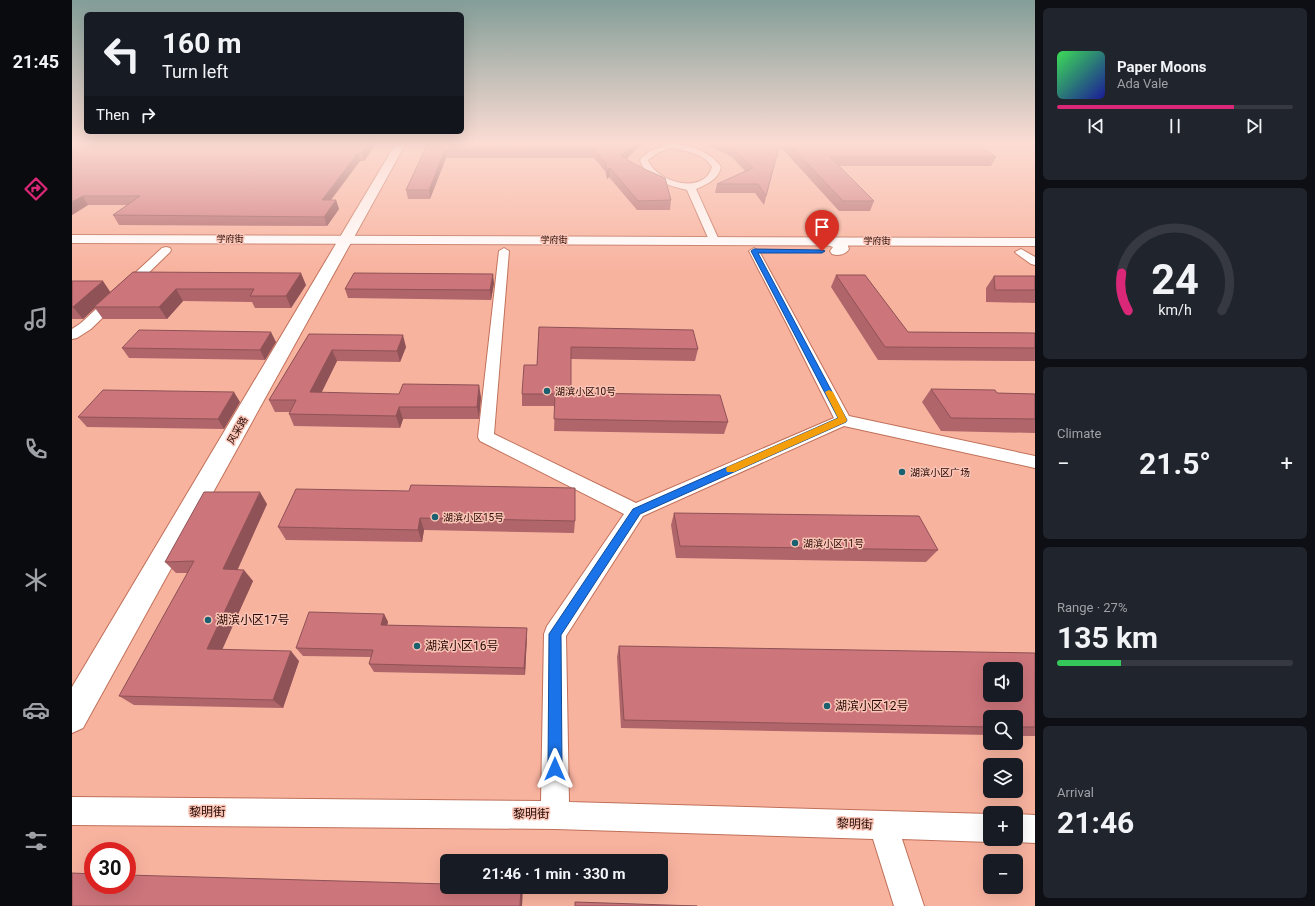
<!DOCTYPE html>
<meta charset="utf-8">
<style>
:root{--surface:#171b24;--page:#20242c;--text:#f1f3f6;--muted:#9ea1a6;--line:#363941;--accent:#db2777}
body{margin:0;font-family:Roboto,"Noto Sans SC",sans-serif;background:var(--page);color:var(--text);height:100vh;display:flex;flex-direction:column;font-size:15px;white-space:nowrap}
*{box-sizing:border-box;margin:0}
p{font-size:13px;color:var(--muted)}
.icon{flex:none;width:22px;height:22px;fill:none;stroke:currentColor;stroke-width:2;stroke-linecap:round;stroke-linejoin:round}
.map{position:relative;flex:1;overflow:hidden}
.details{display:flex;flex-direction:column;gap:8px;padding:8px;background:#0d0f14;width:280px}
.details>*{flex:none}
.banner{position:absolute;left:12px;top:12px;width:380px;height:122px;border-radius:6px;box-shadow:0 4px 16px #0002;background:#171b24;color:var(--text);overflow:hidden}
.tools{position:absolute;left:911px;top:662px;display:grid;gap:8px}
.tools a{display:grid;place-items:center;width:40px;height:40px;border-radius:6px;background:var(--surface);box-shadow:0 4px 16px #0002;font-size:20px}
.speed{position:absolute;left:12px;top:842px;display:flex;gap:8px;font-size:20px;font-weight:700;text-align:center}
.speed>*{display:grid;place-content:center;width:52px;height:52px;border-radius:50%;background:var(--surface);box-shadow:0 4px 16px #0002;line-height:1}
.speed .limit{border:6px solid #d22;background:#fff;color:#111}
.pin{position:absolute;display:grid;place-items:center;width:34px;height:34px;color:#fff;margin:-41px -17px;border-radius:50% 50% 50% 0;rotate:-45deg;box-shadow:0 0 4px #0007}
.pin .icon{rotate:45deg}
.me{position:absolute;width:44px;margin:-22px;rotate:0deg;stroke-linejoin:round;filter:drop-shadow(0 0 3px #0008)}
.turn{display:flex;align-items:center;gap:14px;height:84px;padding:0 12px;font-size:18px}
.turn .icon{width:52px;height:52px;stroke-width:2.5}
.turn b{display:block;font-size:28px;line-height:34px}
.then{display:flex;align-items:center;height:38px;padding:0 12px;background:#0003;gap:8px;font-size:15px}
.big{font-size:30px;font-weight:700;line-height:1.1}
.details .tile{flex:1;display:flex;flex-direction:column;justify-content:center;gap:6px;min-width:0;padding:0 14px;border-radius:6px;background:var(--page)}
.details .dial{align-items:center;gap:0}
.dial svg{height:104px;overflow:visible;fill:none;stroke:var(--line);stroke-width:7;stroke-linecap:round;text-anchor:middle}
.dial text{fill:var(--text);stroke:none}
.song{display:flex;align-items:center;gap:12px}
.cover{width:48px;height:48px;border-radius:6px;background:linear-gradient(135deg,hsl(130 70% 55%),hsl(240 70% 35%))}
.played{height:4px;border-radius:2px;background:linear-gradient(90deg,var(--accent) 75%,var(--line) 75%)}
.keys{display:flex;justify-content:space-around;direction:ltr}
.heat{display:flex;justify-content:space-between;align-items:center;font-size:22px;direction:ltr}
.charge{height:6px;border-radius:3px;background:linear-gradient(90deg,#34c759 27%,var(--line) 0)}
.trip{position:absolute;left:368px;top:854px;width:228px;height:40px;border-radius:6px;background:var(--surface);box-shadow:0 4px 16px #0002;font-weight:700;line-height:40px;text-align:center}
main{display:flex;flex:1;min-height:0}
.tabs{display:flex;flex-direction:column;width:72px;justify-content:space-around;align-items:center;background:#090b0e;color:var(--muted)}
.tabs .icon{width:28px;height:28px}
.tabs .current{color:var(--accent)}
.tabs b{font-size:18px;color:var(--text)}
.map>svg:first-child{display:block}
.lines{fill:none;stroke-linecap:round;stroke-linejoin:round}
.minor-casing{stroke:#c07059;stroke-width:2}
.secondary-casing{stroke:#c07059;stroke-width:2}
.primary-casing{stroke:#c07059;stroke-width:2}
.minor{fill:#fff;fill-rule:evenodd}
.secondary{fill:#fff;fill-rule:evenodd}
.primary{fill:#fff;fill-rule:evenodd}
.wall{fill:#af656a}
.shaded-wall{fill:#8f5256}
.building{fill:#cc757b;stroke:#8f5256;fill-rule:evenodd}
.route{fill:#1a73e8;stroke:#114b97}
.slow{fill:#f59e0b}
.poi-dot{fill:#196070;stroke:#fac5b6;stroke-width:1.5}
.labels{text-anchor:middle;stroke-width:3;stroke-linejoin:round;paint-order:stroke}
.far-street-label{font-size:9px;fill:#250702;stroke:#fac5b6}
.poi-label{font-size:10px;fill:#250702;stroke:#fac5b6;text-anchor:start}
.street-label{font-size:10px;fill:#250702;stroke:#fac5b6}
.near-poi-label{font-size:12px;fill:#250702;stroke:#fac5b6;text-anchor:start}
.near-street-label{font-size:12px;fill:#250702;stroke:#fac5b6}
</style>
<main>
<nav class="tabs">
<b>21:45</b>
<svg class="icon current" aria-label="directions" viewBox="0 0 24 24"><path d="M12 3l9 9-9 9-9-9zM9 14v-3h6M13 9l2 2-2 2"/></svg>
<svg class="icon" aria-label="music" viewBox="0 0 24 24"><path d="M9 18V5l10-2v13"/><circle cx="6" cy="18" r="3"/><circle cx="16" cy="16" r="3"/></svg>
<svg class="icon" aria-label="phone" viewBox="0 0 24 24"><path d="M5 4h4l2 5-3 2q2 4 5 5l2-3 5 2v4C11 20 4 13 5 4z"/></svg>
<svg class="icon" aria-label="climate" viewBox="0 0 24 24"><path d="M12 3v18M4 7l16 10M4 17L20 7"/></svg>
<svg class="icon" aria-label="car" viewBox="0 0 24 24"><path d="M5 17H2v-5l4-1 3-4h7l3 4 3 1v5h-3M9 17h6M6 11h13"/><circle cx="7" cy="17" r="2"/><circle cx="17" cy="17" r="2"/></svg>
<svg class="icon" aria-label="filters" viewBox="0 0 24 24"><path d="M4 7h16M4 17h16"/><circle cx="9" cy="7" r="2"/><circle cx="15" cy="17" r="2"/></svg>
</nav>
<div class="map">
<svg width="963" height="906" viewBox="0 0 963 906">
<rect width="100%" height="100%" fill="#f8b39f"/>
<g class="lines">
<defs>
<g id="minor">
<path d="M595,143C613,143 639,151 649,167C646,180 635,184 624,189L647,240L646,242L642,243L637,240L615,190C596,185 575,181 568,160C578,147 588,150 595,143ZM600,148C614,151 633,154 640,167C632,196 584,182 576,160L587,152Z"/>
<path d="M94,247L98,248L99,250L98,252L19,329L5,338L0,339V329L9,323L90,248Z"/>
<path d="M432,248L437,251L422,434L564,503L762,418L718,330L677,251L682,248L687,251L777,416L963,456V468L772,426L571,516L494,636L497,802L918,814V839H925L918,842L830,839L852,906H822L801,839L483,829L0,825V797L469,801L472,634L475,626L552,514L408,441L406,437L427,251Z"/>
<path d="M949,249L963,257V265L959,264L945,254L943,252Z"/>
<path d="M944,814L963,815V843L944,842L937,839H944Z"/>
</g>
<g id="secondary">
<path d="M324,143H334L11,728L0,733V687Z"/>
<path d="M757,237L775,243L777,249C773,255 766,256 760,254L758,251L761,247L752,244L750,241L752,238Z"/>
</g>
<path id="primary" d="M0,235L963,238V246L0,243Z"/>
</defs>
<use href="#minor" class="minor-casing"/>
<use href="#secondary" class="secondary-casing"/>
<use href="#primary" class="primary-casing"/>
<use href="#minor" class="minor"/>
<use href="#secondary" class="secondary"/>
<use href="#primary" class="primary"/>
</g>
<g class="wall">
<path d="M0,143H305L292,161H288L259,200H264L267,209L255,226L47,225L41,215L56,205H16L0,215Z"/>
<path d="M356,143L564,149L554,159L599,200L598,210H565L537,177L535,179L533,171L522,158H374L358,199H336L334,190Z"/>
<path d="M625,143H902L924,157L919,166H767L802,201L798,211H767L707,145L692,205L683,193H643L645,184L673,171L660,157L642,148Z"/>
<path d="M61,272L234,285L219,308H183L180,302L111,301L95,319H31L23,308L11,319H0V281L38,292Z"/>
<path d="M764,275L836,332L963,333V361L806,360L759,287Z"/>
<path d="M922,276H963V303L914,302V288Z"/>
<path d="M422,283L419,300L276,298L273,289Z"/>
<path d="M467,327L626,349L623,361L499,359V393L656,422L652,434L482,431L483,406H450V394L465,365Z"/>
<path d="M237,334L334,347L328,362L265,361L249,393L409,397L407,419H331L328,428L222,426L217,414L218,412H203L197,400Z"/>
<path d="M204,342L193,360L57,358L50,348Z"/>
<path d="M859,389L925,393L963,394V433L869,431L850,402Z"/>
<path d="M168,402L152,429L15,427L6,417Z"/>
<path d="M224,489L503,521L502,533L352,530L350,542L214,540L206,527Z"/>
<path d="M195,504L165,570L181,581L150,649L227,661L211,708L62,705L47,696L116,573H104L93,562Z"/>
<path d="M602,513L866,550L854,562L604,558L599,525Z"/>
<path d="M312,614L316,622L315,625L455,628V636L453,675L302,672L297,664L299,657L231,656L224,648Z"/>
<path d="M547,646L963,653V736H944V717H918V735L549,728L545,657Z"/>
</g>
<g class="shaded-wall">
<path d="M297,143H305L292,161L290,153Z"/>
<path d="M563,143H577L564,149L549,165V156Z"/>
<path d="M373,150L374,158L358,199L357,190Z"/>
<path d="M286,153L288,161L252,209L250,200Z"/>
<path d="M538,168L537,177L535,179V170Z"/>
<path d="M11,196L16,205L0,215V202Z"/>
<path d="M264,200L267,209L255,226L252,217Z"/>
<path d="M229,273L234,285L219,308L214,296Z"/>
<path d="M421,274L422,283L419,300L418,290Z"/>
<path d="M31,281L39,293L22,307L23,308L11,319L1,307Z"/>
<path d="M104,289L111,301L95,319L87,307Z"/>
<path d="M199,332L204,342L193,360L188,350Z"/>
<path d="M331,335L334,347L328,362L325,351Z"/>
<path d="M260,350L265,361L244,404L238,392Z"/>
<path d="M407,385L409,397L407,419L405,407Z"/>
<path d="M162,392L168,402L152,429L146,419Z"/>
<path d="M327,407L331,419L328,428L324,416Z"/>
<path d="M188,492L195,504L161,580L151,569Z"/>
<path d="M348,518L352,530L350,542L346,530Z"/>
<path d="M172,570L181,581L146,659L135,649Z"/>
<path d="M312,614L316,622L313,633L309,625Z"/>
<path d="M455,628V636L453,675L452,668Z"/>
<path d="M219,651L227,661L211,708L201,700Z"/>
<path d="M449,887L451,889L450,906H448Z"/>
</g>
<g class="building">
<path d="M0,143H297L290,153H286L250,200H264L252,217L41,215L68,196H11L0,202Z"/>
<path d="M356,143H563L549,156L570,168L593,178L599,200L566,201L538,168L535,170L533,162L522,149L373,150L357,190H334Z"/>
<path d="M650,143H708L694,196L686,184H645L681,168L662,149Z"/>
<path d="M716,143H902L924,157H758L802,201H771Z"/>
<path d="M61,272L229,273L214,296H178L182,289H104L87,307H22Z"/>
<path d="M282,273L421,274L418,290L273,289Z"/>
<path d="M764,275H793L836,332L963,333V348L813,347Z"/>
<path d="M922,276H963V290H923Z"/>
<path d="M0,281H31L1,307H0Z"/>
<path d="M467,327L621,330L626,349L499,347V393L648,395L656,422L482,419L483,394H450L452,365H465Z"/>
<path d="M67,330L199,332L188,350L50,348Z"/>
<path d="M237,334L331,335L325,351L260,350L238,392L327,394L331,384L407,385L405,407H327L324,416L217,414L224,400H197Z"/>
<path d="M859,389L923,390L925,393L963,394V419L879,418Z"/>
<path d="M31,390L162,392L146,419L6,417Z"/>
<path d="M339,485L503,488V521L348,518L346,530L206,527L224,489L337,491Z"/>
<path d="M132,492H188L151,569L172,570L135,649L219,651L201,700L47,696L122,561L93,562Z"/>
<path d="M602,513L847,516L866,550L608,546Z"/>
<path d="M237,612L312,614L309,625L455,628L452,668L297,664L301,650L224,648Z"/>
<path d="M547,646L963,653V727H944V717H918V727L552,720ZM918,669H944V695H918Z"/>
<path d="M0,873L21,874V885H55V875L375,884V887H449L448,906H0Z"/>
<path d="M503,902L625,906H503Z"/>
</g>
<linearGradient id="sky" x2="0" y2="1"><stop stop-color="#839d98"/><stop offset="0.53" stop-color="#fcddd4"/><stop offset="1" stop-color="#fcddd4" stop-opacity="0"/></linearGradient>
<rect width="963" height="270" fill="url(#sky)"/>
<path class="route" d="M682,249L750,250L753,251L750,253H686L775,420L774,422L568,514L489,635L490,769L488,774L483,776L478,774L476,769L477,634L561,509L766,418L679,251Z"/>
<path class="slow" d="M757,390L761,392L775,420L774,422L662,472H655L654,469L655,467L766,418L753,392Z"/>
<g class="poi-dot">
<circle cx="475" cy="391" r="4"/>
<circle cx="830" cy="472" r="4"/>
<circle cx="363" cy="517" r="4"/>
<circle cx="723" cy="543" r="4"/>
<circle cx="136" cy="620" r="4"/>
<circle cx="345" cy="646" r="4"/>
<circle cx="755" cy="706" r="4"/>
</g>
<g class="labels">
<g class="far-street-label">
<text x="158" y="242">学府街</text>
<text x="482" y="243">学府街</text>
<text x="805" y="244">学府街</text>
</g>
<g class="poi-label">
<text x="483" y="395">湖滨小区10号</text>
<text x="838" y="476">湖滨小区广场</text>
<text x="371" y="521">湖滨小区15号</text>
<text x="731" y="547">湖滨小区11号</text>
</g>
<g class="street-label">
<text transform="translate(165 430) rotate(-60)" y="4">风采路</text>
</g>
<g class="near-poi-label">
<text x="144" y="624">湖滨小区17号</text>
<text x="353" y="650">湖滨小区16号</text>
<text x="763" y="710">湖滨小区12号</text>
</g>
<g class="near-street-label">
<text x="135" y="816">黎明街</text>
<text x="459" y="818">黎明街</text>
<text transform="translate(783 824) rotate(2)" y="4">黎明街</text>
</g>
</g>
</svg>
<div class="tools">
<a><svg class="icon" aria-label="sound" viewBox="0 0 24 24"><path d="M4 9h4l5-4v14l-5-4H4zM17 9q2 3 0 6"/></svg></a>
<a><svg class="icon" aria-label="search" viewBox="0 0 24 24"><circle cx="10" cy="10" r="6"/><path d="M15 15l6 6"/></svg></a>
<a><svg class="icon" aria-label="layers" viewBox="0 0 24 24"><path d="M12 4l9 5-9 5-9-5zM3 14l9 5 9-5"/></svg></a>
<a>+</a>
<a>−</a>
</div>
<div class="speed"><div class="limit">30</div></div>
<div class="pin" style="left:750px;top:251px;background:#d93025"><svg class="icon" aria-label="arrive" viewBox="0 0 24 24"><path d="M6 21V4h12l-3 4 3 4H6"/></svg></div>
<svg class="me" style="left:483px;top:769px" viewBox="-20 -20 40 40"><path d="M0-17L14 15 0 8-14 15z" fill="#1a73e8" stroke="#fff" stroke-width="4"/></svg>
<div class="trip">21:46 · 1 min · 330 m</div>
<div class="banner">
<div class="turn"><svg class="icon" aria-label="left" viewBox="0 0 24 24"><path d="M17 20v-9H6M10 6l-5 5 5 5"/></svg><div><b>160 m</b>Turn left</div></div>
<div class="then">Then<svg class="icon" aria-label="right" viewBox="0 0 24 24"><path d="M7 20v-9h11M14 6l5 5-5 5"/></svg></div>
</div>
</div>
<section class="details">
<div class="tile">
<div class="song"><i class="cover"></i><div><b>Paper Moons</b><p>Ada Vale</p></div></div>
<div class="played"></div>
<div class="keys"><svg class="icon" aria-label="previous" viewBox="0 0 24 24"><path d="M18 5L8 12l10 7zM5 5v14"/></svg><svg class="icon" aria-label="pause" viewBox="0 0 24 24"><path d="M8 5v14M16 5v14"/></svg><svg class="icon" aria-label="next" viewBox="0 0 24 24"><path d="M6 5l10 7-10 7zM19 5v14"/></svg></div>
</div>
<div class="tile dial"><svg viewBox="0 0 100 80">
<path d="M14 69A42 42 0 1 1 86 69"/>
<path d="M14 69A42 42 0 0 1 9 40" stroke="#db2777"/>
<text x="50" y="56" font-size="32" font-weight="700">24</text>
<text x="50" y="72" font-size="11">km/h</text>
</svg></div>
<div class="tile"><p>Climate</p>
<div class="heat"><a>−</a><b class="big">21.5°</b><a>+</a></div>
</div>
<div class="tile"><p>Range · 27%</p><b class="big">135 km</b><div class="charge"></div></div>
<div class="tile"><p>Arrival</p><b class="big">21:46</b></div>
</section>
</main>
